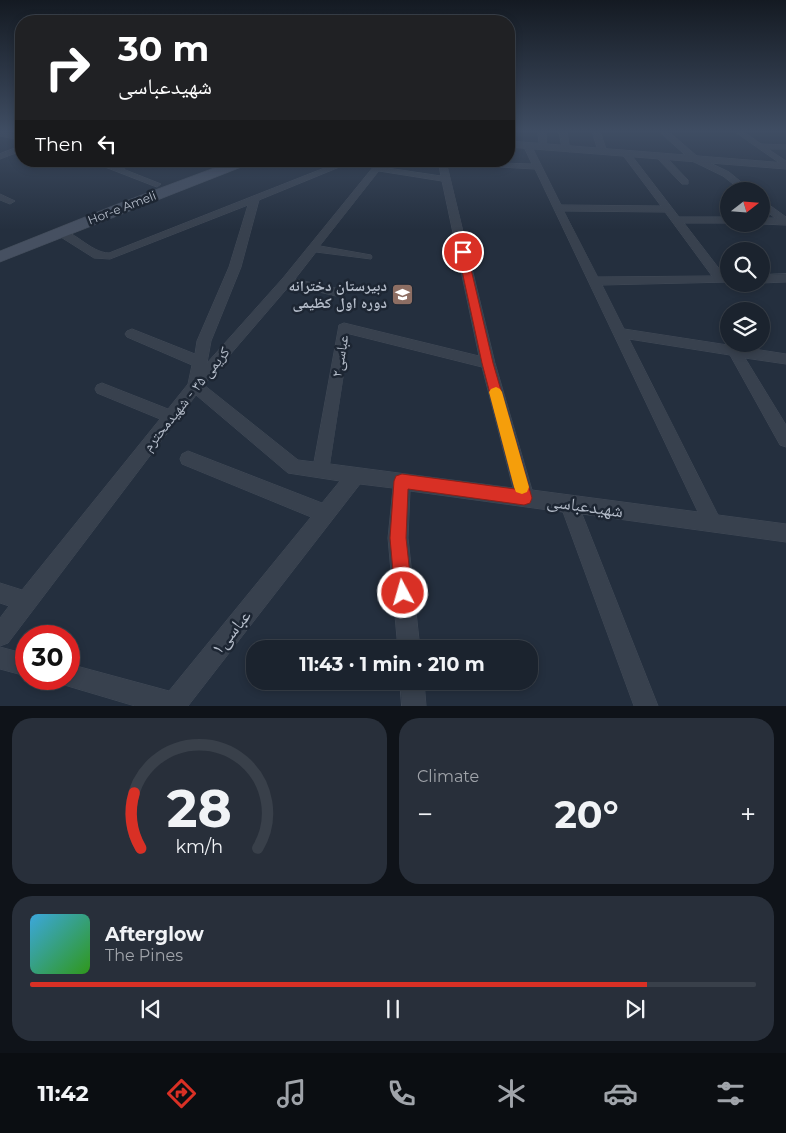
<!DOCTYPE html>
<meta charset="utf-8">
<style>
:root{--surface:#1b232e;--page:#282f3a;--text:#f1f3f6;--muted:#a0a4aa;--line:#39404a;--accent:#d93025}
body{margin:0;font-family:Montserrat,"Noto Naskh Arabic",sans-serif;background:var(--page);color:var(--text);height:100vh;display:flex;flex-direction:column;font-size:19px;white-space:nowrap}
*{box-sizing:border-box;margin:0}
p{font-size:16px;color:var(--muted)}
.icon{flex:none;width:28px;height:28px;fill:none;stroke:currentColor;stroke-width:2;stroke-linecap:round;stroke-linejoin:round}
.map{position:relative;height:706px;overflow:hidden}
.drawer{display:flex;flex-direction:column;gap:12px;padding:12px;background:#0f1319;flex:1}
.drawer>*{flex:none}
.guide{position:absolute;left:15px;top:15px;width:500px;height:152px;border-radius:20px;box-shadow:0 2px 8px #0003,0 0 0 1px var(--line);background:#202124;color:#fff;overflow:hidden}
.needle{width:32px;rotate:73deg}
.fabs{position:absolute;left:720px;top:182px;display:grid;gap:10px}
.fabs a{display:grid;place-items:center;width:50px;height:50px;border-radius:50%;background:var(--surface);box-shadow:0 2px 8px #0003,0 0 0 1px var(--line);font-size:25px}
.speed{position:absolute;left:15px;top:625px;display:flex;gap:10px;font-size:25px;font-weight:700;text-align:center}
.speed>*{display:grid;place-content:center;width:65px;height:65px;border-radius:50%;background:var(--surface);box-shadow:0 2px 8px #0003,0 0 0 1px var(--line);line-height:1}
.speed .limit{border:8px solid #d22;background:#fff;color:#111}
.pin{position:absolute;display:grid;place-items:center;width:42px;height:42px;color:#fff;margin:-21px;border:2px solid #fff;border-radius:50%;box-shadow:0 1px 5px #0007}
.me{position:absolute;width:55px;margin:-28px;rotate:354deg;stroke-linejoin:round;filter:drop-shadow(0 0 4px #0008)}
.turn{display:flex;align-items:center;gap:18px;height:105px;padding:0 20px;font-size:22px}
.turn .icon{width:65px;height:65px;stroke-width:2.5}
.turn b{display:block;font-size:35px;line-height:42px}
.then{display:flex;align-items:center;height:48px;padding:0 20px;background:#0003;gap:10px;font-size:19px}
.big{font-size:38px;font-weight:700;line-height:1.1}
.drawer .widget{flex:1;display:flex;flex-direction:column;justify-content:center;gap:8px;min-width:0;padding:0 18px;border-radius:20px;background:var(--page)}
.drawer .dial{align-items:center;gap:0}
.dial svg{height:130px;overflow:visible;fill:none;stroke:var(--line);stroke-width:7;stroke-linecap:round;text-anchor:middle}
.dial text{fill:var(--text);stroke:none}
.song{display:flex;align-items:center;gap:15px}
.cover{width:60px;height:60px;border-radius:8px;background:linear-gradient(135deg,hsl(200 70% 55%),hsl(110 70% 35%))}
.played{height:5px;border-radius:2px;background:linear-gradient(90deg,var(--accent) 85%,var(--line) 85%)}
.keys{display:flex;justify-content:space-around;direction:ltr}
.heat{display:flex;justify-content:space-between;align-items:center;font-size:28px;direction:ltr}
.drawer .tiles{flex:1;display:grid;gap:12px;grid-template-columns:1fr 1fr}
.widget:last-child{grid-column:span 2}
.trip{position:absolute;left:246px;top:640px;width:292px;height:50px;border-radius:20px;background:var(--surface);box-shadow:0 2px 8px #0003,0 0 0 1px var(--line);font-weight:700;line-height:50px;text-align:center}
.tabs{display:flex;height:80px;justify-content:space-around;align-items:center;background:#0b0e12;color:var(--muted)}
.tabs .icon{width:35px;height:35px}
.tabs .selected{color:var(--accent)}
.tabs b{font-size:22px;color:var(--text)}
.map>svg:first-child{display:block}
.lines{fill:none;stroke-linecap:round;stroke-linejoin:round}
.minor-casing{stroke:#414a57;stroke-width:1}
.tertiary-casing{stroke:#414a57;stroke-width:1}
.secondary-casing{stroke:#414a57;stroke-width:1}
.minor{fill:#38414e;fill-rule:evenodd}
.tertiary{fill:#38414e;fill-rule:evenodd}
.secondary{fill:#465061;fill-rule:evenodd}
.route{fill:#d93025;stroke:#8d1f18}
.slow{fill:#f59e0b}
.labels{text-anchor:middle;stroke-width:5;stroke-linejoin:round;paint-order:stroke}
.far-street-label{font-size:12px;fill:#b4bcc9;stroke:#1d2633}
.poi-label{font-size:15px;font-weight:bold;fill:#b4bcc9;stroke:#1d2633;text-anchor:end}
.street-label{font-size:15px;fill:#b4bcc9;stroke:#1d2633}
.near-street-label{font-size:18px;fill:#b4bcc9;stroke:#1d2633}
</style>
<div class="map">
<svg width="786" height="706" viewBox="0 0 786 706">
<rect width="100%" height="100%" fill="#242f3e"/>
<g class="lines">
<defs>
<g id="minor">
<path d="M538,131H546L547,150L540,148Z"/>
<path d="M559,131H567L570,152L563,150Z"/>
<path d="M592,131H600L607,152L606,154L599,152Z"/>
<path d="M659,131H668L698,157L729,172L752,191H742L723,176L692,161Z"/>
<path d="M734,131H743L761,144L786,145V149H768L786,161V167Z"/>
<path d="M0,132L21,136V140L0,136Z"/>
<path d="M525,145L532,147L561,205L661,206L622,154L626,152H629L679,217H729V223H684L724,275L729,276V282L602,285L624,329L786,354V364L745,358L786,425V447L780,445L730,355L629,339L718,515L786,524V542L582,514L658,706H634L563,512L410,491L408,538L420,649H398L388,538L393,488L360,484L188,706H135L61,684L59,679H69V664L169,691L311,517L182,464L180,459L182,454L188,451L322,503L340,481L288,473L196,395L8,643L0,646V618L9,606L0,603V583L22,590L160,419L97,393L95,389L97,385L102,383L107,385L168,409L188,384L192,365L127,337L125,334L127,331L132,329L195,354L197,341L229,267L248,205L110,259L94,258L56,234L55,232L56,230C72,227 90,253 109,253L342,161H354L259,200L241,267L211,341L207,363L283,278L374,166L441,176L438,161L532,164L524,147ZM447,164L535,169L698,512L532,490L495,363ZM379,171L442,181L479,356L344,323L339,325L314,462L298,460L204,385L290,285L340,297L344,296L346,293L344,290L295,279L316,252L371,259L372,257L371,255L320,246ZM564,211L665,212L712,276L598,277ZM350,334L482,367L513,488L330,464Z"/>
<path d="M21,146V151L0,159V154Z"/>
<path d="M657,154H663L688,180V184H682L657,158Z"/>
<path d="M90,161H102L116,166L126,161H137L123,169L161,184L157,187L154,186Z"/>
<path d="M0,194L15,201L10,204L0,200Z"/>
<path d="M761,199L786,217V225L760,224L761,218H775L761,207Z"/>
<path d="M786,274V282L761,283V275Z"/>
<path d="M0,647L26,654V676L0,669Z"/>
<path d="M400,681H424L426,706H402Z"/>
</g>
<path id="tertiary" d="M509,141L786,163V169L509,147Z"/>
<path id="secondary" d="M233,161H251L249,164L0,262V251L115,205Z"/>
</defs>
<use href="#minor" class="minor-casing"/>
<use href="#tertiary" class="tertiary-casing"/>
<use href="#secondary" class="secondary-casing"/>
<use href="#minor" class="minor"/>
<use href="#tertiary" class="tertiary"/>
<use href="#secondary" class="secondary"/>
</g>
<linearGradient id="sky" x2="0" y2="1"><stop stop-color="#141a22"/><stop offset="0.57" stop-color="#3f4d63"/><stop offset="1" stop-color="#3f4d63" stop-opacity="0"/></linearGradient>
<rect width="786" height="230" fill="url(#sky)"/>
<path class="route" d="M460,250H463L467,252L493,363L532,498L530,503L524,505L408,489L406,538L412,593L409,599L403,602L397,599L395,593L390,538L394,481L396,476L402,474L515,489L482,363L458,252Z"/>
<path class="slow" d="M496,387L500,389L502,392L529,487L527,492L522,494L516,492L514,487L489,392L491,389Z"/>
<defs>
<symbol id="school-square" viewBox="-11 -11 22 22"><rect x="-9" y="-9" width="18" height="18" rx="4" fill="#8d6e63" stroke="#1d2633"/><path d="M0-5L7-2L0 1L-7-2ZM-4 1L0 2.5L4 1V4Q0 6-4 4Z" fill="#fff"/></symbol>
</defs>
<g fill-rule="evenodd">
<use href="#school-square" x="390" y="282" width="25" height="25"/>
</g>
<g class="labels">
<g class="far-street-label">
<text transform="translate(122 208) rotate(-21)" y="4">Hor-e Ameli</text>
</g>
<g class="poi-label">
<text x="387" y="291">دبیرستان دخترانه<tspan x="387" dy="17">دوره اول کظیمی</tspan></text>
</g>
<g class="street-label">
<text transform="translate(340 356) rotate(-80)" y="5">عباسی۲</text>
<text transform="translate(186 399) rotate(-51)" y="5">کریمی ۳۵ - شهیدمحترم</text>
</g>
<g class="near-street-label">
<text transform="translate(585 506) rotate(8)" y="6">شهیدعباسی</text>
<text transform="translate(231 632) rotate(-51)" y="6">عباسی۱</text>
</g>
</g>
</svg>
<div class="fabs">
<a><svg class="needle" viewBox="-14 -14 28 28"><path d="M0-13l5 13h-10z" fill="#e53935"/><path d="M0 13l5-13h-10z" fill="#a0a4aa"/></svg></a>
<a><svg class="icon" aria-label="search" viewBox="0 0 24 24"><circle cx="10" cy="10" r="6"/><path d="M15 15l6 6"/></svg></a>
<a><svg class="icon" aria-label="layers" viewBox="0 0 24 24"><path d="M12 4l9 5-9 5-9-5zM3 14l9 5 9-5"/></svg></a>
</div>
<div class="speed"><div class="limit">30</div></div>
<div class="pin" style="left:463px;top:252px;background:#d93025"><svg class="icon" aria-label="arrive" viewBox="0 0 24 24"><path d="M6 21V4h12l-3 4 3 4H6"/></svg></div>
<svg class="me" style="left:403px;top:593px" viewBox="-20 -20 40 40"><circle r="17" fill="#d93025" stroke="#fff" stroke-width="3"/><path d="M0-11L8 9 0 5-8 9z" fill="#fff"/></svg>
<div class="trip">11:43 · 1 min · 210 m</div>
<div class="guide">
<div class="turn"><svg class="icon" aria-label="right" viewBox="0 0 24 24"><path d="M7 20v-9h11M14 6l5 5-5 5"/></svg><div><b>30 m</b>شهیدعباسی</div></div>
<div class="then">Then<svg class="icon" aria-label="left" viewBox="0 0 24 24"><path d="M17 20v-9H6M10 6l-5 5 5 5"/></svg></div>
</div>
</div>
<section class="drawer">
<div class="tiles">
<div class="widget dial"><svg viewBox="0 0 100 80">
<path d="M14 69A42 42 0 1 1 86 69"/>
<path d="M14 69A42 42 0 0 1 10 35" stroke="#d93025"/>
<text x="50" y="56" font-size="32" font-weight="700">28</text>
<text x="50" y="72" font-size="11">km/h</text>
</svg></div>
<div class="widget"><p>Climate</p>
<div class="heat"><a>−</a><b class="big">20°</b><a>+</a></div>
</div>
<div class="widget">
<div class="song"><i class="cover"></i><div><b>Afterglow</b><p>The Pines</p></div></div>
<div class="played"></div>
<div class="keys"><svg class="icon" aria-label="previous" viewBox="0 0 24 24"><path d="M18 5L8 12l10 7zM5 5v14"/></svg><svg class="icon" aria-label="pause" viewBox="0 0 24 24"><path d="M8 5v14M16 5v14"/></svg><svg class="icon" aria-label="next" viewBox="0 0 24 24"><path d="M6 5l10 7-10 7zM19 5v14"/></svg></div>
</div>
</div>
</section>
<nav class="tabs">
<b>11:42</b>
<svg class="icon selected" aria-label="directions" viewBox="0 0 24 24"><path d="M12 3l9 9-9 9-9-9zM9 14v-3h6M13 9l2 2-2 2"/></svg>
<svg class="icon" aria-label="music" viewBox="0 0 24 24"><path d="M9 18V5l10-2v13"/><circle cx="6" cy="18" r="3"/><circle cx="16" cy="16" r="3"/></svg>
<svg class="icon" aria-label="phone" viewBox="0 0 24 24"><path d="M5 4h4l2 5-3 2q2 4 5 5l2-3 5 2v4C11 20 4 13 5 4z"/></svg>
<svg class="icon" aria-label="climate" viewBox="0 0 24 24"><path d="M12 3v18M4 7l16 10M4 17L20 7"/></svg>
<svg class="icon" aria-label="car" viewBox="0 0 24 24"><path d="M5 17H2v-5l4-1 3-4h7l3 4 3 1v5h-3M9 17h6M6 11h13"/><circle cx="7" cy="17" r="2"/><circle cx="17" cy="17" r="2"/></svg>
<svg class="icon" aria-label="filters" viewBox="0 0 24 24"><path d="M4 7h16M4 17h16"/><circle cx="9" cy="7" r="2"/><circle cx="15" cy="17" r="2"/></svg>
</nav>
